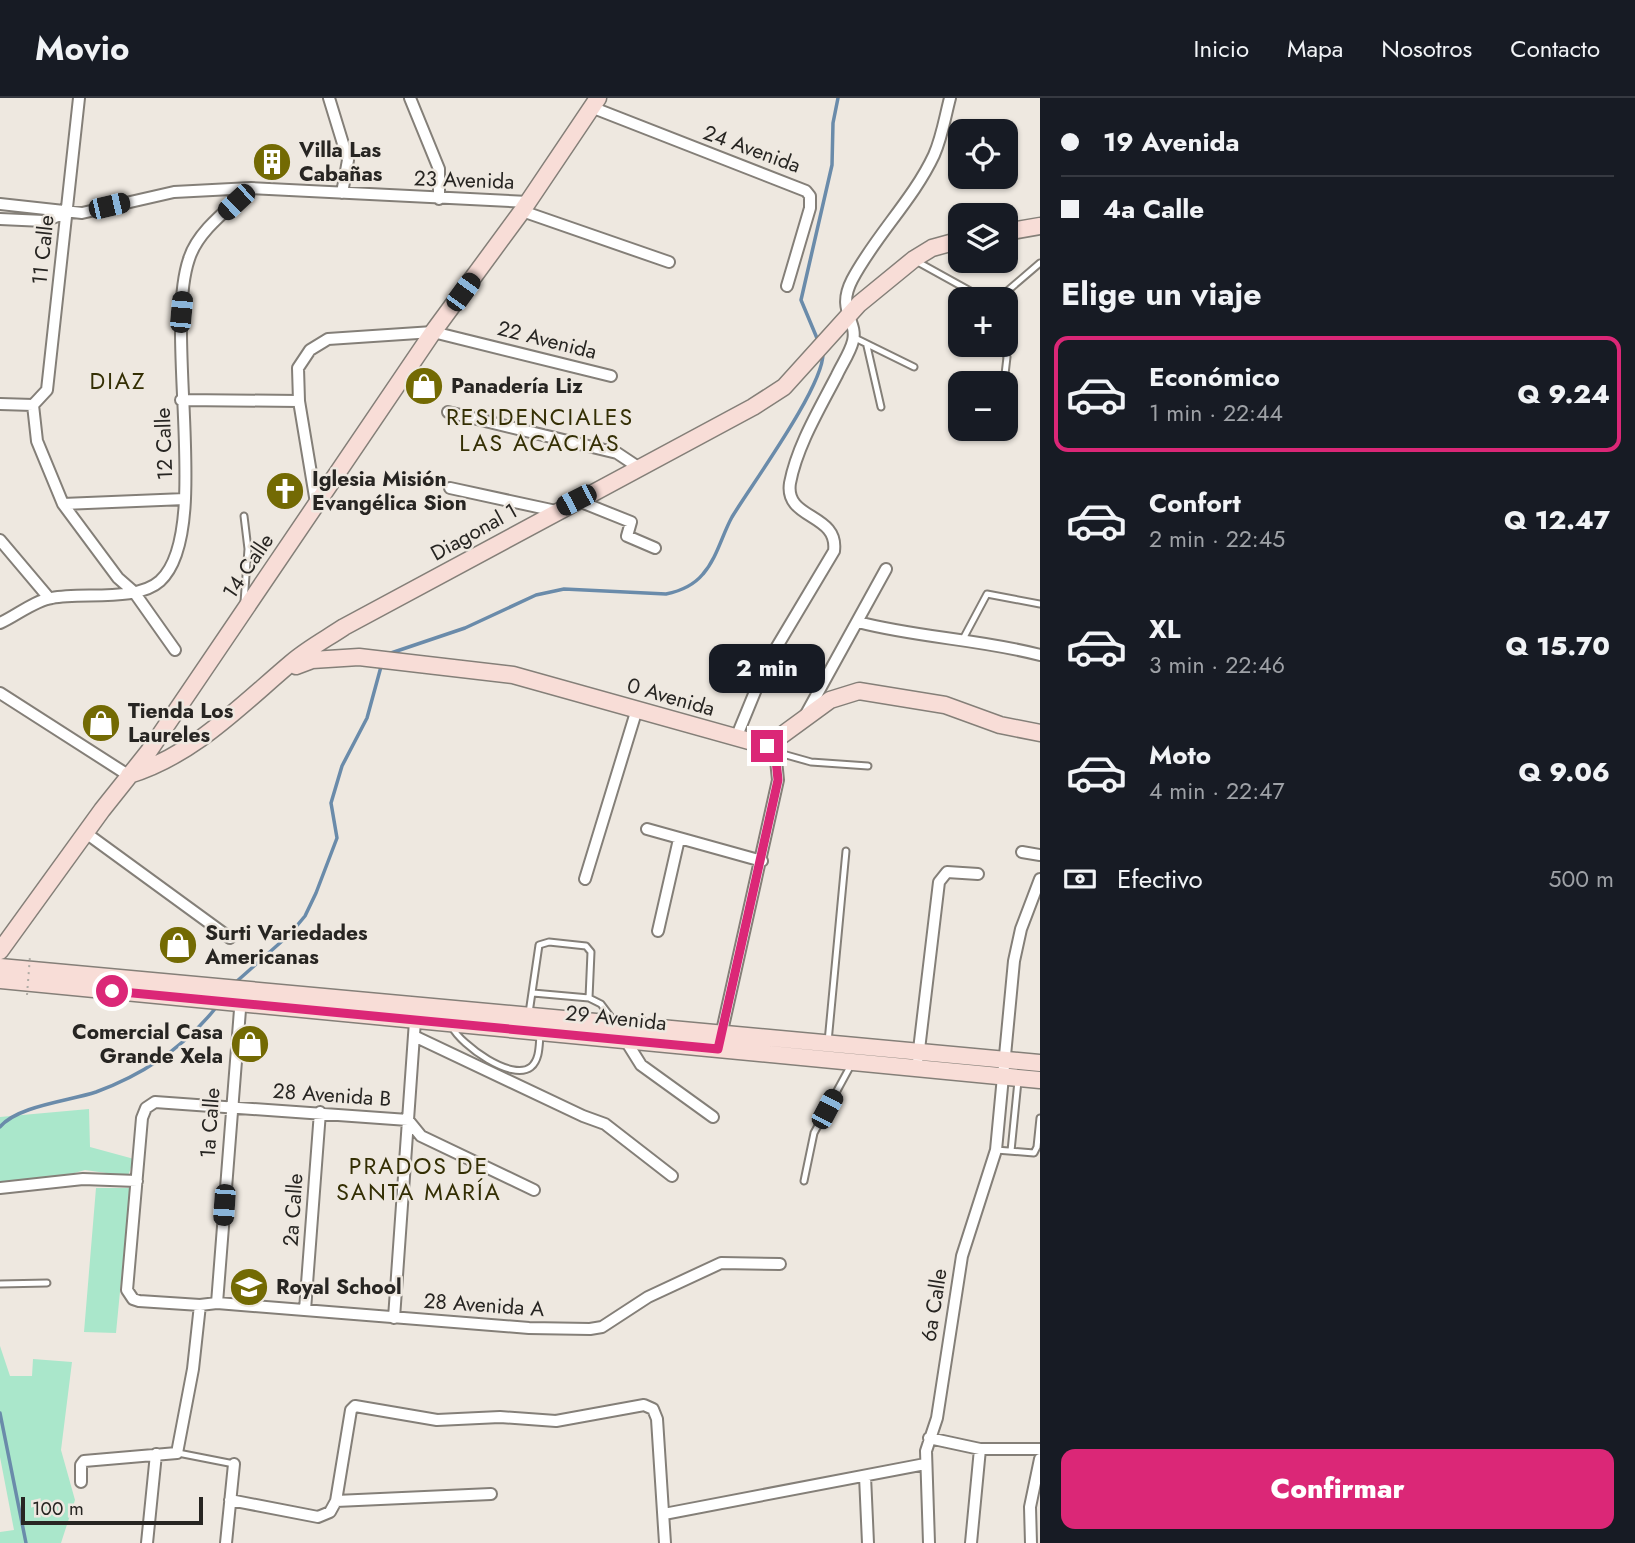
<!DOCTYPE html>
<html lang="es">
<head>
<meta charset="utf-8">
<style>
  body { margin:0; font-family:Jost,sans-serif; background:#242831; color:#f1f3f6; height:100vh; display:flex; flex-direction:column; font-size:26px; white-space:nowrap }
  * { box-sizing:border-box; margin:0 }
  p { font-size:23px; color:#9ea1a6 }
  .icon { flex:none; width:38px; height:38px; fill:none; stroke:currentColor; stroke-width:2; stroke-linecap:round; stroke-linejoin:round }
  .map { position:relative; flex:1; overflow:hidden }
  .drawer { display:flex; flex-direction:column; background:#171b24; width:595px }
  .drawer>* { flex:none }
  .hud { display:grid; align-content:center; height:154px; padding:0 21px; background:#171b24 }
  .fabs { position:absolute; left:948px; top:21px; display:grid; gap:14px }
  .fabs a { display:grid; place-items:center; width:70px; height:70px; border-radius:14px; background:#171b24; box-shadow:0 2px 5px #0004; font-size:35px }
  .scale { position:absolute; left:21px; bottom:18px; width:182px; box-sizing:border-box; padding-left:7px; border:4px solid #272522; border-top:0; font-size:19px; line-height:24px; white-space:nowrap; color:#272522; -webkit-text-stroke:5px #eee8e0; paint-order:stroke }
  .end { position:absolute; width:32px; height:32px; margin:-16px; border:9px solid #db2777; background:#fff; box-shadow:0 0 0 4px #fff }
  .from { border-radius:50% }
  .bubble { position:absolute; height:49px; border-radius:14px; background:#171b24; box-shadow:0 2px 5px #0004; font-size:23px; font-weight:800; line-height:49px; text-align:center }
  .car { position:absolute; width:21px; height:42px; margin:-21px -10px; border-radius:9px; box-shadow:0 0 5px 2px #0007; background:linear-gradient(#222 24%,#8ab4d8 0 40%,#222 0 76%,#8ab4d8 0 86%,#222 0) }
  .hud b { display:flex; align-items:center; gap:24px; height:66px; font-size:26px }
  .hud b+b { border-top:2px solid #363941 }
  .hud i { width:18px; height:18px; background:#f1f3f6 }
  ul { padding:0; list-style:none }
  li { display:flex; align-items:center; gap:21px; height:116px; margin:0 14px 10px; padding:0 7px; border:4px solid transparent; border-radius:14px }
  li div { flex:1 }
  li b { display:block; font-size:26px }
  li em { font-style:normal; font-weight:800 }
  li.current { border-color:#db2777 }
  li>.icon { width:63px; height:63px; stroke-width:1.5 }
  h2 { padding:0 21px; font-size:32px; line-height:84px }
  .pay { display:flex; align-items:center; gap:18px; height:77px; padding:0 21px; font-size:26px }
  .pay p { margin-inline-start:auto }
  .cta { display:flex; gap:14px; margin-top:auto; padding:14px 21px }
  .cta a { flex:1; height:80px; border-radius:14px; background:#db2777; color:#fff; font-size:28px; font-weight:800; line-height:80px; text-align:center }
  header { display:flex; align-items:center; gap:42px; box-sizing:border-box; height:98px; padding:0 35px; background:#171b24; border-bottom:2px solid #363941 }
  header strong { font-size:33px }
  nav { display:flex; gap:38px; margin-inline-start:auto; font-size:24px }
  main { display:flex; flex:1; min-height:0 }
  .map>svg:first-child { display:block }
  .green { fill:#aae7cb }
  .lines { fill:none; stroke-linecap:round; stroke-linejoin:round }
  .stream { stroke:#6a8baa; stroke-width:3.5 }
  .lane-casing { stroke:#847f78; stroke-width:9 }
  .street-casing { stroke:#847f78; stroke-width:14 }
  .secondary-casing { stroke:#847f78; stroke-width:19 }
  .lane { stroke:#fff; stroke-width:5 }
  .street { stroke:#fff; stroke-width:10 }
  .secondary { stroke:#f8ddd7; stroke-width:16 }
  .path-bridge { stroke:#b0aca5; stroke-width:2; stroke-dasharray:2 5; stroke-linecap:butt }
  .route { stroke:#db2777; stroke-width:9 }
  .labels { text-anchor:middle; stroke-width:5; stroke-linejoin:round; paint-order:stroke }
  .street-label { font-size:21px; fill:#272522; stroke:#eee8e0 }
  .poi-label { font-size:21px; font-weight:bold; fill:#272522; stroke:#eee8e0; text-anchor:start }
  .neighbourhood-label { font-size:23px; letter-spacing:2px; fill:#342f04; stroke:#eee8e0 }
</style>
</head>
<body>
<header>
<strong>Movio</strong>
<nav><a>Inicio</a><a>Mapa</a><a>Nosotros</a><a>Contacto</a></nav>
</header>
<main>
<div class="map">
<svg width="1040" height="1445" viewBox="0 0 1040 1445">
  <rect width="100%" height="100%" fill="#eee8e0"/>
  <!-- green -->
  <path class="green" d="M 89,1011 L 90,1049 L 134,1061 L 128,1078 L 85,1072 L 0,1096 L 0,1019 Z
    M 96,1090 L 130,1090 L 116,1235 L 84,1234 Z
    M 0,1248 L 10,1278 L 32,1278 L 33,1261 L 72,1264 L 61,1352 L 75,1402 L 61,1445 L 0,1445 L 0,1434 L 14,1432 L 0,1359 Z"/>
  <g class="lines">
    <!-- stream -->
    <path class="stream" d="M 819,245 L 801,202 L 832,67 L 833,25 L 838,0
      M 388,556 L 465,530 L 536,497 L 564,491 L 666,496 C 681,493 693,488 703,476 C 717,460 722,437 732,419 C 752,386 824,288 823,255
      M 236,884 L 290,836 L 305,818 L 316,795 L 337,740 L 331,705 L 342,668 L 367,620 L 382,565
      M 0,1029 C 17,1008 69,1003 96,994 C 145,976 186,948 218,907
      M 0,1315 L 26,1445"/>
    <!-- lane casing -->
    <g class="lane-casing">
      <path id="lane" d="M 916,163 L 972,194
        M 998,201 L 1040,165
        M 853,239 L 914,269
        M 1001,247 L 1007,259 L 1004,285
        M 867,248 L 881,309
        M 244,504 L 248,451 L 244,418
        M 963,541 L 987,496 L 1040,506
        M 772,653 L 811,664 L 868,668
        M 533,895 L 589,900
        M 529,915 L 539,847 L 549,844 L 586,848 L 591,854 L 589,900 L 601,906 L 613,922
        M 452,929 C 461,947 512,984 531,969 C 540,961 539,947 540,937
        M 828,944 L 846,753
        M 996,1052 L 1034,1055 L 1037,1049 L 1040,1020
        M 1011,1053 L 1018,983
        M 804,1083 L 814,1035 L 851,967
        M 0,1186 L 47,1185
        M 178,1355 L 234,1366"/>
    </g>
    <!-- street casing -->
    <g class="street-casing">
      <path id="street" d="M 329,0 L 348,62 L 342,95
        M 410,0 L 439,71 L 439,101
        M 591,9 L 806,93 L 810,98 L 810,110 L 787,188
        M 0,106 L 82,115 L 174,94 L 251,90 L 528,104
        M 522,113 L 669,164
        M 0,121 L 44,123 L 66,115
        M 181,302 L 299,303
        M 0,306 L 33,307 L 47,292 L 79,0
        M 33,307 L 37,343 L 63,406 L 118,480 L 134,494 L 175,552
        M 448,314 L 617,355 L 638,369
        M 450,390 L 556,413
        M 576,402 L 631,424 L 627,438 L 655,450
        M 316,405 L 299,303 L 298,270 L 310,252 L 328,241 L 433,234 L 611,278
        M 63,406 L 185,401
        M 0,442 L 49,500
        M 858,524 C 919,540 980,541 1040,557
        M 0,525 C 16,518 35,502 52,500 C 82,494 137,504 160,483 C 213,435 163,237 189,161 C 198,132 230,110 251,90
        M 0,595 L 128,677
        M 805,618 L 886,471
        M 736,640 L 766,567 L 834,453 C 839,415 784,422 790,385 C 797,348 820,310 837,277 C 842,266 850,255 853,243 C 858,222 836,213 852,182 C 875,138 913,102 934,57 C 942,39 945,19 950,0
        M 647,731 L 762,763
        M 86,735 L 230,840
        M 1022,754 L 1040,757
        M 585,781 L 637,611
        M 658,833 L 679,741
        M 414,938 L 583,1018 L 605,1026 L 672,1078
        M 720,942 L 778,682 L 776,662 L 767,648
        M 626,943 L 641,967 L 713,1019
        M 918,960 L 939,784 L 947,774 L 978,776
        M 0,1090 L 83,1081 L 137,1083
        M 534,1092 L 421,1038 L 408,1022 L 155,1004 L 146,1010 L 142,1020 L 127,1192 L 133,1201 L 139,1203 L 200,1207 L 217,1205 L 529,1230 L 590,1231 L 602,1229 L 648,1199 L 721,1165 L 780,1166
        M 217,1205 L 241,899
        M 305,1212 L 320,1014
        M 394,1220 L 415,923
        M 929,1340 L 980,1351 L 1040,1351
        M 865,1378 L 868,1445
        M 81,1384 L 81,1367 L 84,1363 L 177,1355 L 193,1271 L 200,1207
        M 230,1402 L 318,1419 L 330,1414 L 336,1403 L 351,1312 L 355,1308 L 437,1322 L 500,1319 L 556,1323 L 644,1307 L 653,1311 L 657,1321 L 665,1445
        M 336,1403 L 491,1396
        M 664,1416 L 925,1366
        M 147,1445 L 156,1356
        M 226,1445 L 234,1366
        M 929,1445 L 926,1353 L 937,1320 L 962,1158 L 996,1052 L 1014,863 L 1021,831 L 1040,781
        M 971,1445 L 980,1351
        M 1031,1445 L 1030,1409 L 1040,1361"/>
    </g>
    <!-- secondary casing -->
    <g class="secondary-casing">
      <path id="secondary" d="M 1006,134 L 1040,128
        M 296,568 L 312,562 L 359,559 L 513,577 L 767,648 L 830,602 L 859,593 L 945,607 L 1000,627 L 1040,635
        M 129,677 C 194,657 240,608 291,565 C 307,551 326,541 344,529 L 753,309 L 784,289 L 859,206 L 914,161 L 932,150 L 961,142
        M 0,853 L 102,712 L 149,653 L 433,234 L 522,113 L 598,0
        M 0,869 L 1040,965
        M 0,882 L 1040,982"/>
    </g>
    <!-- lane -->
    <use href="#lane" class="lane"/>
    <!-- street -->
    <use href="#street" class="street"/>
    <!-- secondary -->
    <use href="#secondary" class="secondary"/>
    <!-- path-bridge -->
    <path class="path-bridge" d="M 27,897 L 30,858"/>
  </g>
  <g class="lines">
    <!-- route -->
    <path class="route" d="M 112,893 L 718,951 L 778,682 L 776,662 L 767,648"/>
  </g>
  <!-- icons -->
  <defs>
    <g id="building-disc" transform="scale(2.0125)"><circle r="9.5" fill="#736a03" stroke="#eee8e0"/><path d="M-4-6H4V6H1V3H-1V6H-4ZM-2.5-4.3h1.7v1.8h-1.7ZM.8-4.3h1.7v1.8H.8ZM-2.5-1h1.7V.8h-1.7ZM.8-1h1.7V.8H.8Z" fill="#fff"/></g>
    <g id="shop-disc" transform="scale(2.0125)"><circle r="9.5" fill="#736a03" stroke="#eee8e0"/><path d="M-5-2.5h2.3a2.7 3.5 0 0 1 5.4 0H5L5.5 6h-11ZM-1.5-2.5h3a1.5 2.3 0 0 0-3 0Z" fill="#fff"/></g>
    <g id="church-disc" transform="scale(2.0125)"><circle r="9.5" fill="#736a03" stroke="#eee8e0"/><path d="M-1.2-6h2.4v3.5h3.3v2.4h-3.3V6h-2.4V-.1h-3.3v-2.4h3.3Z" fill="#fff"/></g>
    <g id="school-disc" transform="scale(2.0125)"><circle r="9.5" fill="#736a03" stroke="#eee8e0"/><path d="M0-5L7-2L0 1L-7-2ZM-4 1L0 2.5L4 1V4Q0 6-4 4Z" fill="#fff"/></g>
  </defs>
  <g fill-rule="evenodd">
    <use href="#building-disc" x="272" y="64"/>
    <use href="#shop-disc" x="424" y="288"/>
    <use href="#church-disc" x="285" y="393"/>
    <use href="#shop-disc" x="101" y="625"/>
    <use href="#shop-disc" x="178" y="847"/>
    <use href="#shop-disc" x="250" y="946"/>
    <use href="#school-disc" x="249" y="1189"/>
  </g>
  <g class="labels">
    <!-- street labels -->
    <g class="street-label">
      <text transform="translate(752 51) rotate(20)" y="7">24 Avenida</text>
      <text transform="translate(464 82) rotate(2)" y="7">23 Avenida</text>
      <text transform="translate(43 152) rotate(-84)" y="7">11 Calle</text>
      <text transform="translate(547 242) rotate(14)" y="7">22 Avenida</text>
      <text transform="translate(164 346) rotate(-92)" y="7">12 Calle</text>
      <text transform="translate(474 434) rotate(-29)" y="7">Diagonal 1</text>
      <text transform="translate(248 468) rotate(-56)" y="7">14 Calle</text>
      <text transform="translate(671 599) rotate(16)" y="7">0 Avenida</text>
      <text transform="translate(616 920) rotate(6)" y="7">29 Avenida</text>
      <text transform="translate(332 997) rotate(4)" y="7">28 Avenida B</text>
      <text transform="translate(210 1025) rotate(-86)" y="7">1a Calle</text>
      <text transform="translate(293 1112) rotate(-86)" y="7">2a Calle</text>
      <text transform="translate(484 1207) rotate(4)" y="7">28 Avenida A</text>
      <text transform="translate(934 1207) rotate(-81)" y="7">6a Calle</text>
    </g>
    <!-- poi labels -->
    <g class="poi-label">
      <text x="299" y="59">Villa Las<tspan x="299" dy="24">Cabañas</tspan></text>
      <text x="451" y="295">Panadería Liz</text>
      <text x="312" y="388">Iglesia Misión<tspan x="312" dy="24">Evangélica Sion</tspan></text>
      <text x="128" y="620">Tienda Los<tspan x="128" dy="24">Laureles</tspan></text>
      <text x="205" y="842">Surti Variedades<tspan x="205" dy="24">Americanas</tspan></text>
      <text x="223" y="941" text-anchor="end">Comercial Casa<tspan x="223" dy="24">Grande Xela</tspan></text>
      <text x="276" y="1196">Royal School</text>
    </g>
    <!-- neighbourhood labels -->
    <g class="neighbourhood-label">
      <text x="118" y="291">DIAZ</text>
      <text x="540" y="327">RESIDENCIALES<tspan x="540" dy="26">LAS ACACIAS</tspan></text>
      <text x="419" y="1076">PRADOS DE<tspan x="419" dy="26">SANTA MARÍA</tspan></text>
    </g>
  </g>
</svg>
<div class="fabs">
<a><svg class="icon" aria-label="locate" viewBox="0 0 24 24"><circle cx="12" cy="12" r="6"/><path d="M12 2v4M12 18v4M2 12h4M18 12h4"/></svg></a>
<a><svg class="icon" aria-label="layers" viewBox="0 0 24 24"><path d="M12 4l9 5-9 5-9-5zM3 14l9 5 9-5"/></svg></a>
<a>+</a>
<a>−</a>
</div>
<div class="scale">100 m</div>
<i class="end from" style="left:112px;top:893px"></i>
<i class="end" style="left:767px;top:648px"></i>
<div class="bubble" style="left:709px;top:546px;width:116px">2 min</div>
<i class="car" style="left:236px;top:104px;rotate:227deg"></i>
<i class="car" style="left:109px;top:108px;rotate:77deg"></i>
<i class="car" style="left:463px;top:194px;rotate:36deg"></i>
<i class="car" style="left:181px;top:214px;rotate:5deg"></i>
<i class="car" style="left:576px;top:402px;rotate:243deg"></i>
<i class="car" style="left:827px;top:1011px;rotate:28deg"></i>
<i class="car" style="left:224px;top:1107px;rotate:184deg"></i>
</div>
<section class="drawer">
<div class="hud">
<b><i class="from"></i>19 Avenida</b>
<b><i></i>4a Calle</b>
</div>
<h2>Elige un viaje</h2>
<ul>
<li class="current"><svg class="icon" aria-label="car" viewBox="0 0 24 24"><path d="M5 17H2v-5l4-1 3-4h7l3 4 3 1v5h-3M9 17h6M6 11h13"/><circle cx="7" cy="17" r="2"/><circle cx="17" cy="17" r="2"/></svg><div><b>Económico</b><p>1 min · 22:44</p></div><em>Q 9.24</em></li>
<li><svg class="icon" aria-label="car" viewBox="0 0 24 24"><path d="M5 17H2v-5l4-1 3-4h7l3 4 3 1v5h-3M9 17h6M6 11h13"/><circle cx="7" cy="17" r="2"/><circle cx="17" cy="17" r="2"/></svg><div><b>Confort</b><p>2 min · 22:45</p></div><em>Q 12.47</em></li>
<li><svg class="icon" aria-label="car" viewBox="0 0 24 24"><path d="M5 17H2v-5l4-1 3-4h7l3 4 3 1v5h-3M9 17h6M6 11h13"/><circle cx="7" cy="17" r="2"/><circle cx="17" cy="17" r="2"/></svg><div><b>XL</b><p>3 min · 22:46</p></div><em>Q 15.70</em></li>
<li><svg class="icon" aria-label="car" viewBox="0 0 24 24"><path d="M5 17H2v-5l4-1 3-4h7l3 4 3 1v5h-3M9 17h6M6 11h13"/><circle cx="7" cy="17" r="2"/><circle cx="17" cy="17" r="2"/></svg><div><b>Moto</b><p>4 min · 22:47</p></div><em>Q 9.06</em></li>
</ul>
<div class="pay"><svg class="icon" aria-label="cash" viewBox="0 0 24 24"><path d="M3 7h18v10H3z"/><circle cx="12" cy="12" r="2"/></svg>Efectivo<p>500 m</p></div>
<div class="cta"><a>Confirmar</a></div>
</section>
</main>
</body>
</html>
